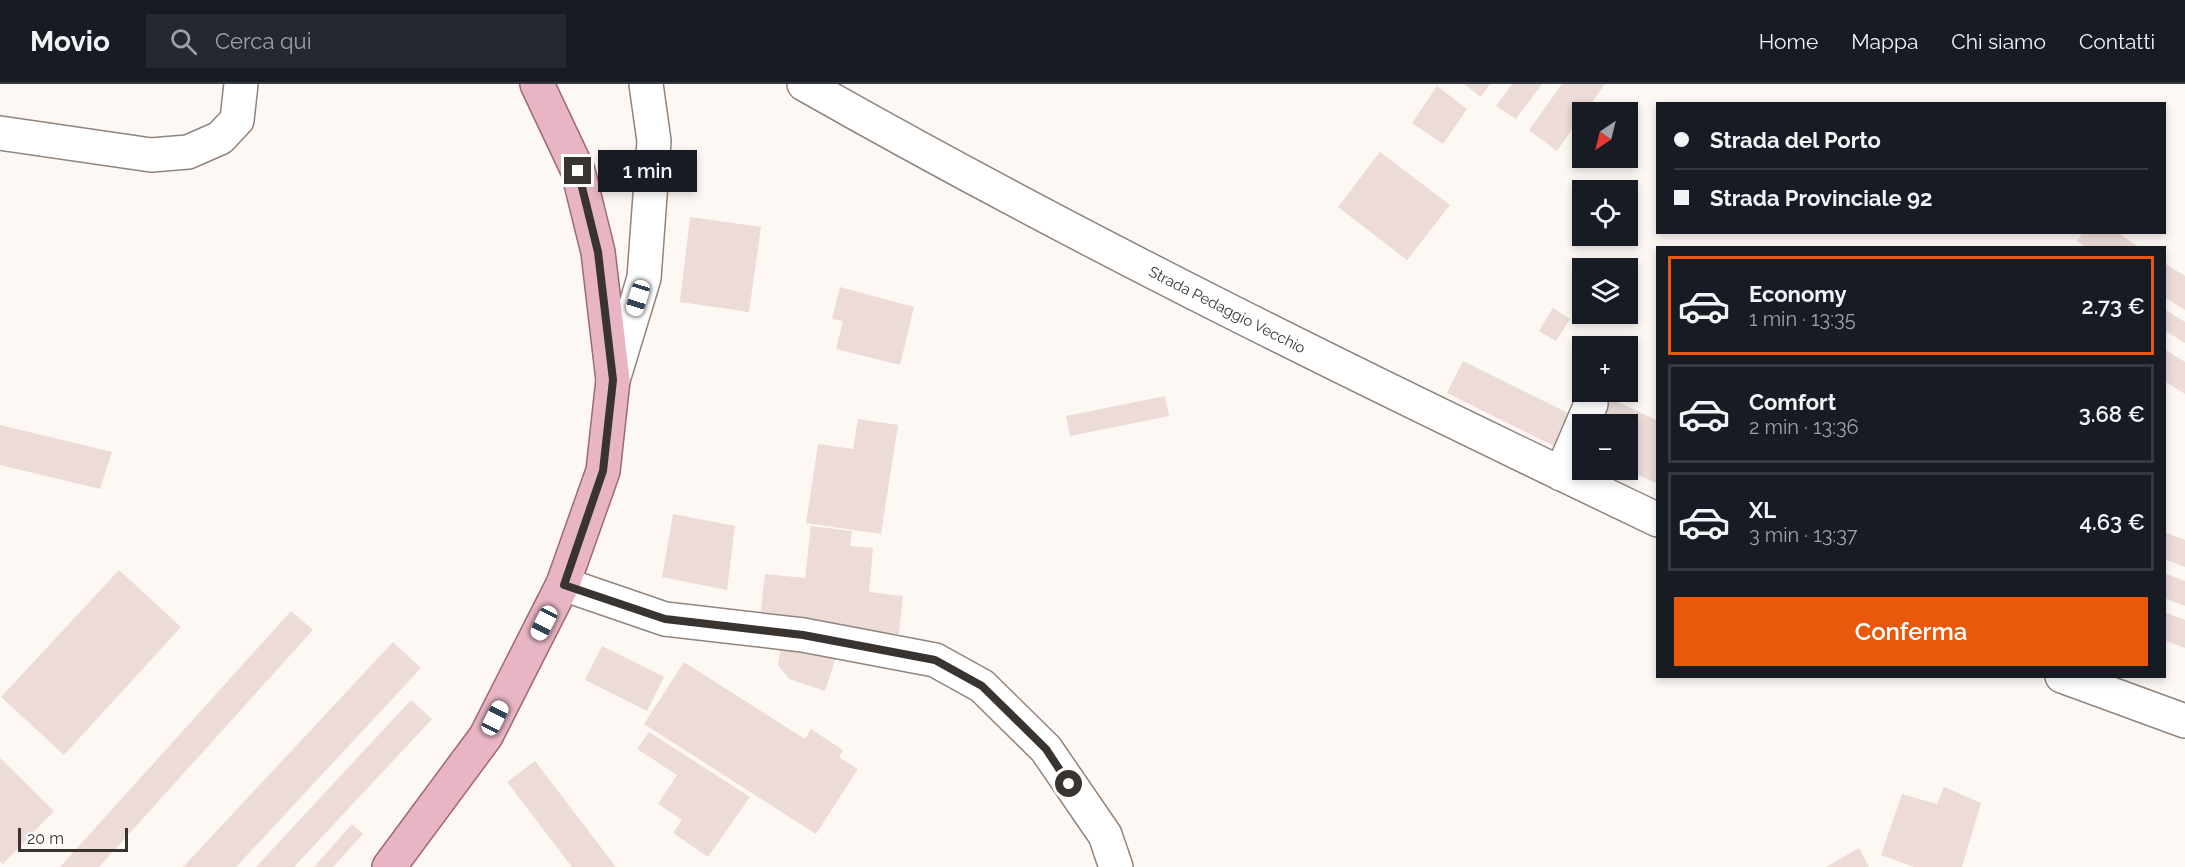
<!DOCTYPE html>
<html lang="it">
<head>
<meta charset="utf-8">
<style>
  body { margin:0; font-family:Raleway,sans-serif; background:#242831; color:#f1f3f6; height:100vh; display:flex; flex-direction:column; font-size:22px; white-space:nowrap }
  * { box-sizing:border-box; margin:0 }
  p { font-size:20px; color:#9ea1a6 }
  .icon { flex:none; width:33px; height:33px; fill:none; stroke:currentColor; stroke-width:2; stroke-linecap:round; stroke-linejoin:round }
  .map { position:relative; flex:1; overflow:hidden }
  .side { position:absolute; left:1656px; top:162px; width:510px; height:432px; display:flex; flex-direction:column; background:#171b24; border-radius:0px; box-shadow:0 3px 9px #0003 }
  .side>* { flex:none }
  .banner { position:absolute; left:1656px; top:18px; width:510px; height:132px; border-radius:0px; box-shadow:0 3px 9px #0003; display:grid; align-content:center; height:132px; padding:0 18px; background:#171b24 }
  .needle { width:39px; rotate:215deg }
  .fabs { position:absolute; left:1572px; top:18px; display:grid; gap:12px }
  .fabs a { display:grid; place-items:center; width:66px; height:66px; border-radius:0px; background:#171b24; box-shadow:0 3px 9px #0003; font-size:30px }
  .scale { position:absolute; left:18px; bottom:15px; width:110px; box-sizing:border-box; padding-left:6px; border:3px solid #3a3431; border-top:0; font-size:16px; line-height:21px; white-space:nowrap; color:#3a3431; -webkit-text-stroke:4px #fff; paint-order:stroke }
  .end { position:absolute; width:27px; height:27px; margin:-14px; border:8px solid #3a3431; background:#fff; box-shadow:0 0 0 3px #fff }
  .from { border-radius:50% }
  .bubble { position:absolute; height:42px; border-radius:0px; background:#171b24; box-shadow:0 3px 9px #0003; font-size:20px; font-weight:600; line-height:42px; text-align:center }
  .car { position:absolute; width:18px; height:36px; margin:-18px -9px; border-radius:8px; box-shadow:0 0 4px 2px #0007; background:linear-gradient(#fff 24%,#345 0 40%,#fff 0 76%,#345 0 86%,#fff 0) }
  .banner b { display:flex; align-items:center; gap:21px; height:57px; font-size:22px }
  .banner b+b { border-top:2px solid #363941 }
  .banner i { width:15px; height:15px; background:#f1f3f6 }
  ul { padding:10px 0 0; list-style:none }
  li { display:flex; align-items:center; gap:18px; height:99px; margin:0 12px 9px; padding:0 6px; border:3px solid #363941; border-radius:0px }
  li div { flex:1 }
  li b { display:block; font-size:22px }
  li em { font-style:normal; font-weight:600 }
  li.selected { border-color:#ea580c }
  li>.icon { width:54px; height:54px; stroke-width:1.5 }
  .action { display:flex; gap:12px; margin-top:auto; padding:12px 18px }
  .action a { flex:1; height:69px; border-radius:0px; background:#ea580c; color:#fff; font-size:24px; font-weight:600; line-height:69px; text-align:center }
  header { display:flex; align-items:center; gap:36px; box-sizing:border-box; height:84px; padding:0 30px; background:#171b24; border-bottom:2px solid #363941 }
  header strong { font-size:28px }
  nav { display:flex; gap:33px; margin-inline-start:auto; font-size:21px }
  .search { width:420px; height:54px; background:#242831; display:flex; align-items:center; gap:15px; box-sizing:border-box; padding:0 21px; border-radius:0px; color:#9ea1a6; font-size:22px }
  .map>svg:first-child { display:block }
  .building { fill:#ecdbd7 }
  .lines { fill:none; stroke-linecap:round; stroke-linejoin:round }
  .minor-casing { stroke:#91847c; stroke-width:36 }
  .major-casing { stroke:#a06776; stroke-width:36 }
  .minor { stroke:#fff; stroke-width:33 }
  .major { stroke:#e7b5c3; stroke-width:33 }
  .route { stroke:#3a3431; stroke-width:8 }
  .labels { text-anchor:middle; stroke-width:4.5; stroke-linejoin:round; paint-order:stroke }
  .street-label { font-size:15px; fill:#3a3431; stroke:#fff }
</style>
</head>
<body>
<header>
<strong>Movio</strong>
<div class="search"><svg class="icon" aria-label="search" viewBox="0 0 24 24"><circle cx="10" cy="10" r="6"/><path d="M15 15l6 6"/></svg>Cerca qui</div>
<nav><a>Home</a><a>Mappa</a><a>Chi siamo</a><a>Contatti</a></nav>
</header>
<div class="map">
<svg width="2185" height="783" viewBox="0 0 2185 783">
  <rect width="100%" height="100%" fill="#fef8f4"/>
  <!-- building -->
  <path class="building" d="M 1464,0 L 1490,0 L 1481,13 Z
    M 1512,0 L 1542,0 L 1516,35 L 1496,22 Z
    M 1562,0 L 1605,0 L 1585,28 L 1582,28 L 1582,31 L 1557,67 L 1529,46 Z
    M 1437,2 L 1467,25 L 1443,60 L 1412,39 Z
    M 1380,68 L 1450,121 L 1407,176 L 1338,123 Z
    M 690,133 L 761,143 L 749,228 L 680,218 Z
    M 2083,148 L 2117,148 L 2140,164 L 2087,164 L 2077,157 Z
    M 2164,179 L 2185,192 L 2185,226 L 2164,213 Z
    M 840,203 L 914,223 L 900,281 L 836,265 L 843,237 L 832,235 Z
    M 1553,224 L 1570,235 L 1556,257 L 1539,247 Z
    M 2164,225 L 2185,238 L 2185,259 L 2164,246 Z
    M 2164,265 L 2185,278 L 2185,310 L 2164,297 Z
    M 1463,277 L 1574,332 L 1558,364 L 1447,309 Z
    M 1165,312 L 1169,332 L 1070,352 L 1066,332 Z
    M 1608,313 L 1658,337 L 1658,400 L 1628,386 L 1628,340 L 1595,340 Z
    M 858,335 L 898,341 L 881,450 L 806,439 L 818,360 L 853,365 Z
    M 0,341 L 112,368 L 100,405 L 0,381 Z
    M 673,430 L 735,442 L 727,506 L 662,493 Z
    M 811,442 L 852,447 L 850,462 L 873,464 L 869,508 L 903,512 L 899,550 L 760,534 L 765,490 L 805,494 Z
    M 2164,448 L 2185,456 L 2185,483 L 2164,475 Z
    M 119,486 L 181,543 L 64,671 L 1,613 Z
    M 2164,489 L 2185,497 L 2185,522 L 2164,514 Z
    M 291,527 L 313,546 L 99,783 L 60,783 Z
    M 2164,528 L 2185,536 L 2185,564 L 2164,556 Z
    M 393,558 L 421,584 L 236,783 L 183,783 Z
    M 781,560 L 837,570 L 825,607 L 789,595 L 778,581 Z
    M 602,562 L 664,593 L 647,627 L 585,596 Z
    M 684,578 L 805,655 L 811,645 L 843,666 L 839,673 L 858,685 L 816,750 L 644,640 Z
    M 411,616 L 432,635 L 294,783 L 256,783 Z
    M 649,648 L 750,713 L 708,773 L 673,749 L 682,736 L 658,720 L 677,691 L 637,665 Z
    M 0,674 L 54,727 L 3,780 L 0,777 Z
    M 535,677 L 616,783 L 572,783 L 507,698 Z
    M 1944,703 L 1981,719 L 1962,783 L 1914,783 L 1881,771 L 1902,710 L 1937,720 Z
    M 352,740 L 363,750 L 333,783 L 314,783 Z
    M 1859,764 L 1869,783 L 1826,783 Z"/>
  <g class="lines">
    <!-- minor casing -->
    <g class="minor-casing">
      <path id="minor" d="M 804,0 C 1082,158 1369,298 1658,436
        M 0,49 L 151,71 L 188,68 L 220,54 L 237,36 L 241,0
        M 613,296 L 644,194 L 654,57 L 646,0
        M 1561,390 L 1591,320
        M 563,500 L 665,535 L 803,551 L 935,576 L 982,602 L 1046,665 L 1105,751 L 1116,783
        M 2062,592 L 2185,637"/>
    </g>
    <!-- major casing -->
    <g class="major-casing">
      <path id="major" d="M 389,783 L 486,652 L 563,500 L 603,387 L 613,296 L 598,168 L 578,87 L 537,0"/>
    </g>
    <!-- minor -->
    <use href="#minor" class="minor"/>
    <!-- major -->
    <use href="#major" class="major"/>
  </g>
  <g class="lines">
    <!-- route -->
    <path class="route" d="M 578,87 L 598,168 L 613,296 L 603,387 L 564,501 L 665,535 L 803,551 L 935,576 L 982,602 L 1046,665 L 1069,700"/>
  </g>
  <g class="labels">
    <!-- street labels -->
    <g class="street-label">
      <text transform="translate(1227 226) rotate(27)" y="5">Strada Pedaggio Vecchio</text>
    </g>
  </g>
</svg>
<div class="fabs">
<a><svg class="needle" viewBox="-14 -14 28 28"><path d="M0-13l5 13h-10z" fill="#e53935"/><path d="M0 13l5-13h-10z" fill="#9ea1a6"/></svg></a>
<a><svg class="icon" aria-label="locate" viewBox="0 0 24 24"><circle cx="12" cy="12" r="6"/><path d="M12 2v4M12 18v4M2 12h4M18 12h4"/></svg></a>
<a><svg class="icon" aria-label="layers" viewBox="0 0 24 24"><path d="M12 4l9 5-9 5-9-5zM3 14l9 5 9-5"/></svg></a>
<a>+</a>
<a>−</a>
</div>
<div class="scale">20 m</div>
<i class="end from" style="left:1069px;top:700px"></i>
<i class="end" style="left:578px;top:87px"></i>
<div class="bubble" style="left:598px;top:66px;width:99px">1 min</div>
<i class="car" style="left:638px;top:214px;rotate:197deg"></i>
<i class="car" style="left:544px;top:539px;rotate:207deg"></i>
<i class="car" style="left:495px;top:634px;rotate:27deg"></i>
<div class="banner">
<b><i class="from"></i>Strada del Porto</b>
<b><i></i>Strada Provinciale 92</b>
</div>
<section class="side">
<ul>
<li class="selected"><svg class="icon" aria-label="car" viewBox="0 0 24 24"><path d="M5 17H2v-5l4-1 3-4h7l3 4 3 1v5h-3M9 17h6M6 11h13"/><circle cx="7" cy="17" r="2"/><circle cx="17" cy="17" r="2"/></svg><div><b>Economy</b><p>1 min · 13:35</p></div><em>2.73 €</em></li>
<li><svg class="icon" aria-label="car" viewBox="0 0 24 24"><path d="M5 17H2v-5l4-1 3-4h7l3 4 3 1v5h-3M9 17h6M6 11h13"/><circle cx="7" cy="17" r="2"/><circle cx="17" cy="17" r="2"/></svg><div><b>Comfort</b><p>2 min · 13:36</p></div><em>3.68 €</em></li>
<li><svg class="icon" aria-label="car" viewBox="0 0 24 24"><path d="M5 17H2v-5l4-1 3-4h7l3 4 3 1v5h-3M9 17h6M6 11h13"/><circle cx="7" cy="17" r="2"/><circle cx="17" cy="17" r="2"/></svg><div><b>XL</b><p>3 min · 13:37</p></div><em>4.63 €</em></li>
</ul>
<div class="action"><a>Conferma</a></div>
</section>
</div>
</body>
</html>
